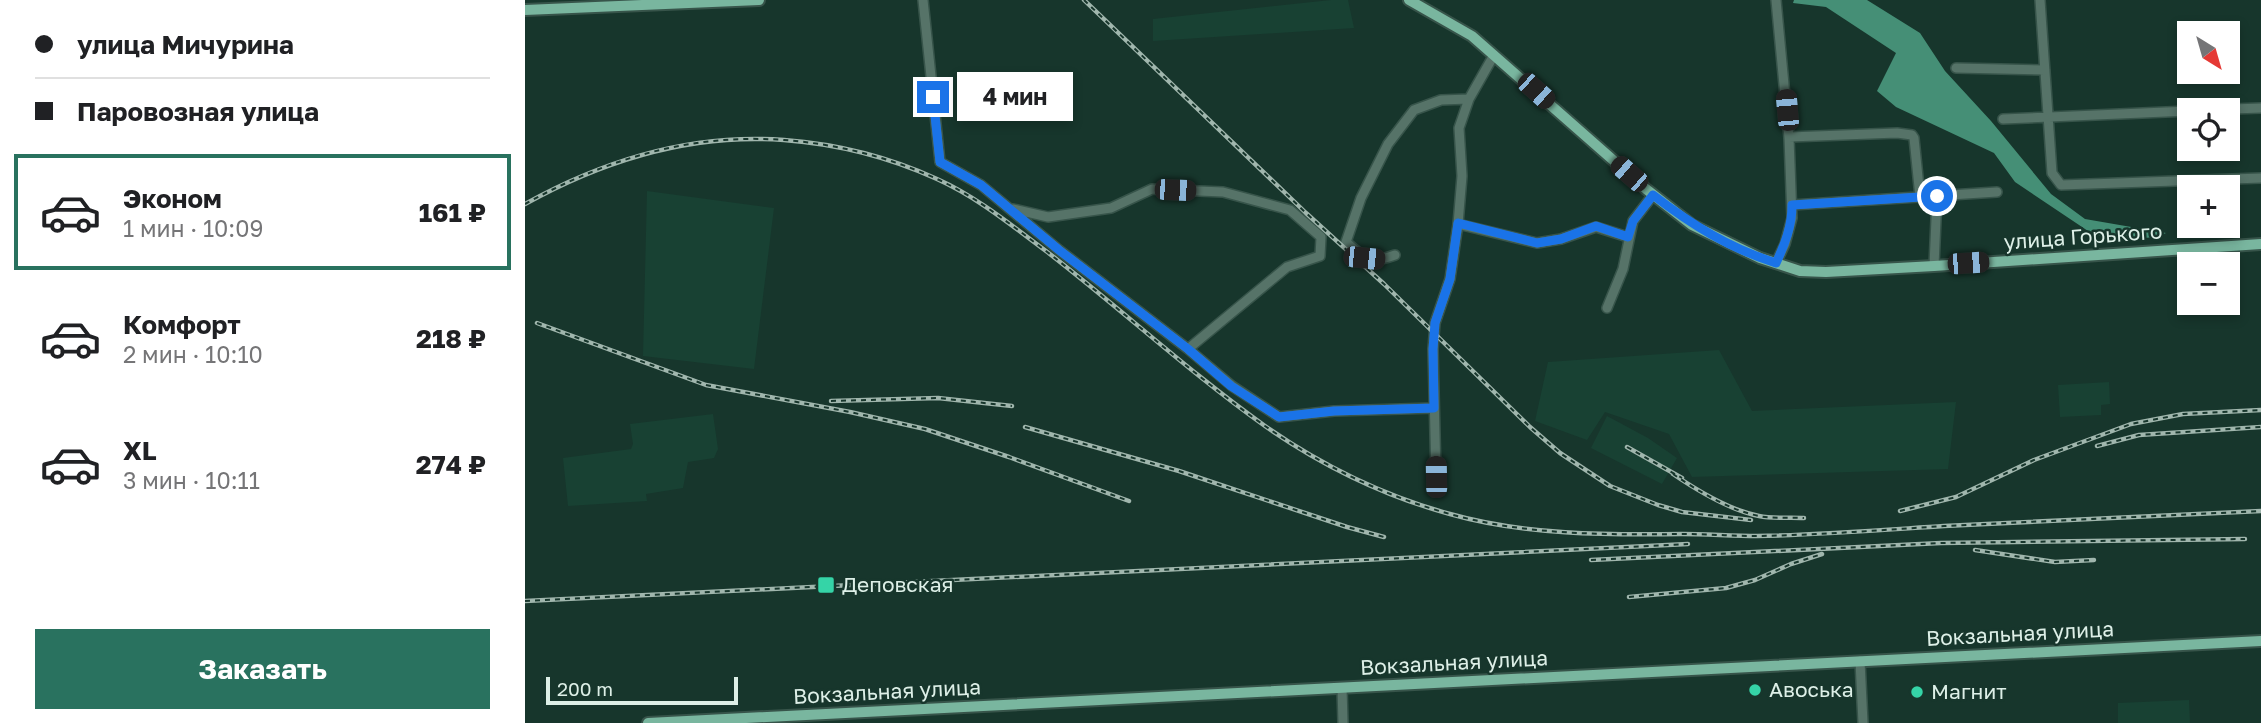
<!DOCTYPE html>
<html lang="ru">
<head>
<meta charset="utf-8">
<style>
  body { margin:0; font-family:"Golos Text",sans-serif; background:#f6f6f6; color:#202124; height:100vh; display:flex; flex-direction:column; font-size:26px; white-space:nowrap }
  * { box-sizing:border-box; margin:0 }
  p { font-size:23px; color:#757577 }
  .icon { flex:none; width:38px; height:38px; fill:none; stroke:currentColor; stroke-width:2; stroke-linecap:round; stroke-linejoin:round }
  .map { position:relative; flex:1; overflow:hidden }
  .panel { display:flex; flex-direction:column; background:#fff; width:525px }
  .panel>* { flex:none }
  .guide { display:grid; align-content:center; height:154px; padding:0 35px; background:#fff }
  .needle { width:46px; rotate:143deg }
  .buttons { position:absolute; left:1652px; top:21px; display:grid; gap:14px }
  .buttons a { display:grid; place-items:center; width:63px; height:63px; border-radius:0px; background:#fff; box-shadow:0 4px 10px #0003; font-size:35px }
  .scale { position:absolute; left:21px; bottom:18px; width:192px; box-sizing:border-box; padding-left:7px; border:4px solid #ddefe7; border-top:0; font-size:19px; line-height:24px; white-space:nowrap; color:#ddefe7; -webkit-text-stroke:5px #17362c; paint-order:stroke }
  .end { position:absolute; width:32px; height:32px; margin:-16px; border:9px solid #1a73e8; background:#fff; box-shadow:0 0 0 4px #fff }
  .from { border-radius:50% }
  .bubble { position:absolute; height:49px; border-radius:0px; background:#fff; box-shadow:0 4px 10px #0003; font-size:23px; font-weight:700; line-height:49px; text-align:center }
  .car { position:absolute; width:21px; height:42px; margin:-21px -10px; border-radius:9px; box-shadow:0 0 5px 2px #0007; background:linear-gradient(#222 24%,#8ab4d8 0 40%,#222 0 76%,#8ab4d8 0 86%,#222 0) }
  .guide b { display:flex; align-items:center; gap:24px; height:66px; font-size:26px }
  .guide b+b { border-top:2px solid #e0e0e0 }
  .guide i { width:18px; height:18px; background:#202124 }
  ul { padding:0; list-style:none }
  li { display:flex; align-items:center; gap:21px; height:116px; margin:0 14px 10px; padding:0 21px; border:4px solid transparent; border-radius:0px }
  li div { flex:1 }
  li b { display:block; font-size:26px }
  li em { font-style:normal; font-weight:700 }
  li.current { border-color:#29725f }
  li>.icon { width:63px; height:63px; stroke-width:1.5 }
  .cta { display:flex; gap:14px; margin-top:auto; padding:14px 35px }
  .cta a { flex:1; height:80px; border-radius:0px; background:#29725f; color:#fff; font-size:28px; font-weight:700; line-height:80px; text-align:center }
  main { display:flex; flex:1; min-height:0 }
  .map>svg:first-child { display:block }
  .built { fill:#184133 }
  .water { fill:#458f76 }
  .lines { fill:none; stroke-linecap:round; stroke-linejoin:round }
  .minor-casing { stroke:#37544a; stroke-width:12 }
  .major-casing { stroke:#37544a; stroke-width:14 }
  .minor { stroke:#567368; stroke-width:9 }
  .major { stroke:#79b69f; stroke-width:10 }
  .rail-casing { stroke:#a0b6ad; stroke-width:4.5 }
  .rail { stroke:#17362c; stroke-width:2; stroke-dasharray:5; stroke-linecap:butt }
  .route { stroke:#1a73e8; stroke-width:9 }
  .poi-dot { fill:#35d4a7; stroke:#17362c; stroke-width:2.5 }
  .labels { text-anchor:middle; stroke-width:5; stroke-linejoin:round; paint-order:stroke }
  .street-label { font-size:21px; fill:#ddefe7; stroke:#17362c }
  .poi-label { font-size:21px; fill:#ddefe7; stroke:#17362c; text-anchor:start }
</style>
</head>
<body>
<main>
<section class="panel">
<div class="guide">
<b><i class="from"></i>улица Мичурина</b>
<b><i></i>Паровозная улица</b>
</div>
<ul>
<li class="current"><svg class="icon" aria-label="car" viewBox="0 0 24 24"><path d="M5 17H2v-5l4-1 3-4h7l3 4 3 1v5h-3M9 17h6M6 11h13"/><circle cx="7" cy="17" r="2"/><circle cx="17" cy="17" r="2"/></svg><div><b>Эконом</b><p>1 мин · 10:09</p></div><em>161 ₽</em></li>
<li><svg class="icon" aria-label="car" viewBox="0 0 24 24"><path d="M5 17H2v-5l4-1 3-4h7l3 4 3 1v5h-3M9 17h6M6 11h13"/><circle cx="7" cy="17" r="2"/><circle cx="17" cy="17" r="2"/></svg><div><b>Комфорт</b><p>2 мин · 10:10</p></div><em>218 ₽</em></li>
<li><svg class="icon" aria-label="car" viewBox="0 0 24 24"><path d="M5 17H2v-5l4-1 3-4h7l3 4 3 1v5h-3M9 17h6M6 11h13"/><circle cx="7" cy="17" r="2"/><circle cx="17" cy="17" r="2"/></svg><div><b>XL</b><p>3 мин · 10:11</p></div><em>274 ₽</em></li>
</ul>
<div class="cta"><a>Заказать</a></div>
</section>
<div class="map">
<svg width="1736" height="723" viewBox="0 0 1736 723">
  <rect width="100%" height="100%" fill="#17362c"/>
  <!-- built -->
  <path class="built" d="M 806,0 L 823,0 L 829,28 L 628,41 L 628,19 Z
    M 122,191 L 249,208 L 229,369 L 118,356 Z
    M 1194,350 L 1227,411 L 1431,402 L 1423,469 L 1167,477 L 1144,434 L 1080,412 L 1062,440 L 1010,421 L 1023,362 Z
    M 1584,382 L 1585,404 L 1576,405 L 1576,415 L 1535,417 L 1533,385 Z
    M 188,414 L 193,449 L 189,458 L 163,462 L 158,488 L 121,494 L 122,501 L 43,506 L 38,458 L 106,449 L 108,444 L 105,424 Z
    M 1082,416 L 1123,438 L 1152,458 L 1137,484 L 1066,448 Z
    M 1664,700 L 1665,723 L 1593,723 L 1593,703 Z"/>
  <!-- water -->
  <path class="water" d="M 1269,0 L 1342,0 L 1395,33 L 1420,71 L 1466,121 L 1526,194 L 1560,219 L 1641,233 L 1630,237 L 1588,241 L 1563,231 L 1490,182 L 1469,153 L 1371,107 L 1352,91 L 1371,53 L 1301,7 L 1268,3 Z"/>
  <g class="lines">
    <!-- minor casing -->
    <g class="minor-casing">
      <path id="minor" d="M 398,0 L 415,162 L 456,185 L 534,250 L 663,349 L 707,386 L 754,417 L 809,411 L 909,408
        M 1251,0 L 1264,138 L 1267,218 L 1260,244 L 1251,263
        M 1515,0 L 1527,173 L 1536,185 L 1736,178
        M 1431,68 L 1520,70
        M 1679,110 L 1736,108
        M 1478,119 L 1664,111
        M 1264,137 L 1372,133 L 1387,135 L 1389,138 L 1395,197
        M 1267,205 L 1472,192
        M 488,209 L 523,217 L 586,208 L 627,189 L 698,192 L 765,210 L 796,237 L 795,256 L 762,267 L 663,349
        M 933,224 L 1012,243 L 1036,239 L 1071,227 L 1103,237
        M 870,255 C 845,264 840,259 821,242 L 836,198 L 863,144 L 889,110 L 916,100 L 944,99
        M 1409,266 L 1412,196
        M 1082,308 L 1098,269 L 1108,221 L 1128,195
        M 911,477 L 908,349 L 910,323 L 925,279 L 933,224 L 937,176 L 934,128 L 944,99 L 969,55
        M 1335,661 L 1338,723
        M 817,688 L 818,723"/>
    </g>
    <!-- major casing -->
    <g class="major-casing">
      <path id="major" d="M 884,0 L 947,36 L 1121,189 L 1167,225 L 1235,258 L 1275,271 L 1301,272 L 1409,266 L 1736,244
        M 0,10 L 234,0
        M 123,723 L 1736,641"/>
    </g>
    <!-- minor -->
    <use href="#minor" class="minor"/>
    <!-- major -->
    <use href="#major" class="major"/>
    <!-- rail casing -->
    <g class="rail-casing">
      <path id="rail" d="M 559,0 L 781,213 L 859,284 L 1005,427 L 1035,453 L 1085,486 L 1133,505 L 1157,512 L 1226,520
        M 0,204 C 81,159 166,133 259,140 C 312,144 364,157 412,179 C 452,197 486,225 521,251 C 595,308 664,372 740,426 C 796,465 859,496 925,514 C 999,535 1081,535 1157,534 C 1182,534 1207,536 1232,536 C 1294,535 1357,530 1419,526 C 1524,521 1630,516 1736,511
        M 12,323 L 181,385 L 325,412 L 400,429 L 484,457 L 604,501
        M 306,401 L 413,398 L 487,406
        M 500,427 L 654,471 L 822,527 L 859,537
        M 1572,446 L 1614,435 L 1736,427
        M 1102,447 L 1157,478
        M 1148,474 C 1173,491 1204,510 1234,516 C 1248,519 1264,517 1279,518
        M 1375,511 L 1431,497 L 1509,460 L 1606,424 L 1658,414 L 1736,410
        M 1450,550 L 1530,562 L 1569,560
        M 1066,560 L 1416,543 L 1720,539
        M 1104,597 L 1201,588 L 1230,580 L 1266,564 L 1297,554
        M 0,601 L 1163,544"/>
    </g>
    <!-- rail -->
    <use href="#rail" class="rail"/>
  </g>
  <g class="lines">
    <!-- route -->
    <path class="route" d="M 408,97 L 415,162 L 456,185 L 534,250 L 663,349 L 706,386 L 754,417 L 809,411 L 909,408 L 908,349 L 910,323 L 925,279 L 933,223 L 1012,243 L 1036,239 L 1071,226 L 1103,237 L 1108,221 L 1128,195 C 1167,225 1204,248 1251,263 C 1260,244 1267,226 1267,205 L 1412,196"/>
  </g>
  <!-- markers -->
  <g class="poi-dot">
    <rect x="292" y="576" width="18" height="18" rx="3.5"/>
    <circle cx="1230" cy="690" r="7"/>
    <circle cx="1392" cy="692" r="7"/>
  </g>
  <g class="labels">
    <!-- street labels -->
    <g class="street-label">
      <text transform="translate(1558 237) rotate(-4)" y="7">улица Горького</text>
      <text transform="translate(1495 634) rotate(-3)" y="7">Вокзальная улица</text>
      <text transform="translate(929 663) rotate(-3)" y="7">Вокзальная улица</text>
      <text transform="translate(362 692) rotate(-3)" y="7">Вокзальная улица</text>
    </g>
    <!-- poi labels -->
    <g class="poi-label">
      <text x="317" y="592">Деповская</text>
      <text x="1244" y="697">Авоська</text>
      <text x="1406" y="699">Магнит</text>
    </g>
  </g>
</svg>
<div class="buttons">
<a><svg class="needle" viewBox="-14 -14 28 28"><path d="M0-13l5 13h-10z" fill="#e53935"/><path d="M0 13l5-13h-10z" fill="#757577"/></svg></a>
<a><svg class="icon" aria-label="locate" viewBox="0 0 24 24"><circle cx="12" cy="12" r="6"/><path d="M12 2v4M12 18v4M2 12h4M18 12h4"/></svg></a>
<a>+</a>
<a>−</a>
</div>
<div class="scale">200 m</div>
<i class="end from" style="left:1412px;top:196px"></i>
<i class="end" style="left:408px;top:97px"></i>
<div class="bubble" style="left:432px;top:72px;width:116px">4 мин</div>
<i class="car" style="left:1011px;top:91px;rotate:132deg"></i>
<i class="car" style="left:1262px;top:110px;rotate:355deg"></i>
<i class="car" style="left:1104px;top:174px;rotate:311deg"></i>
<i class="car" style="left:650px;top:190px;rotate:92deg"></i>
<i class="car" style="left:839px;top:258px;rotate:96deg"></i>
<i class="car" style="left:1443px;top:263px;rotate:86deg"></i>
<i class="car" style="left:911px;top:477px;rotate:359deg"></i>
</div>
</main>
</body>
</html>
